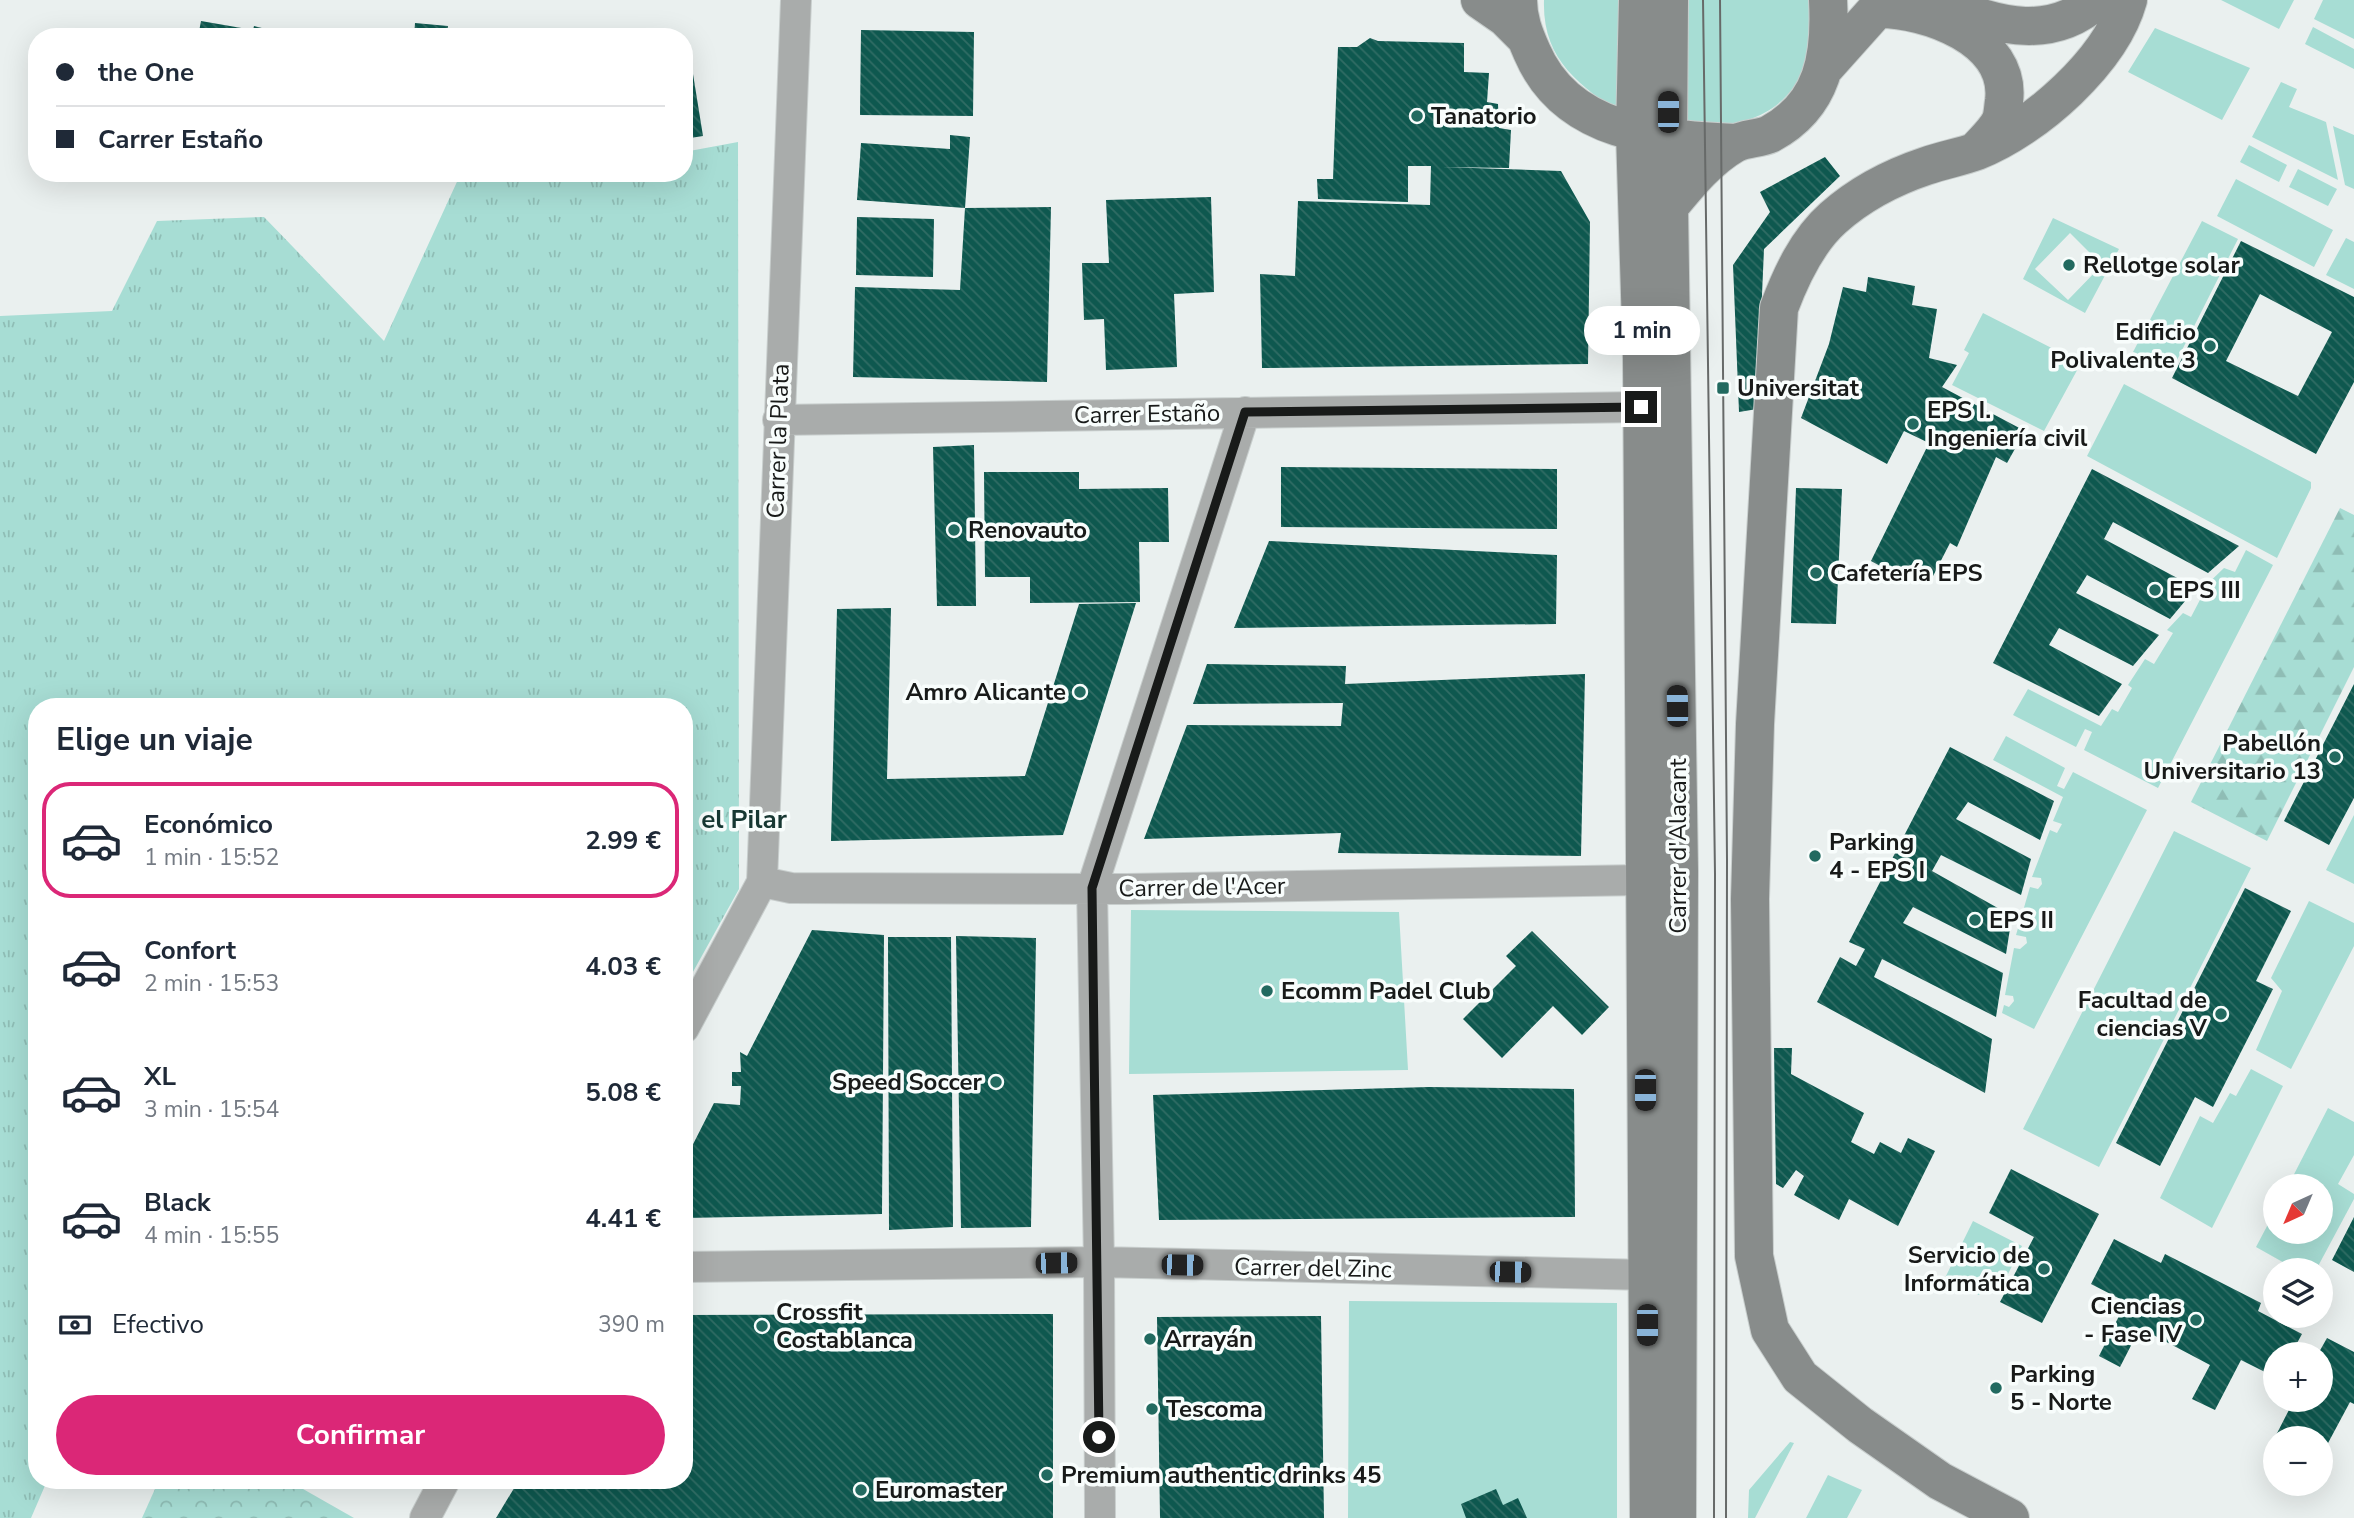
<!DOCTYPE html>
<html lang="es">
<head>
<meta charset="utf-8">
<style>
  body { margin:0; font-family:"Nunito Sans",sans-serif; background:#f6f6f7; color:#1f2937; height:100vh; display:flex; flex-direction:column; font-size:26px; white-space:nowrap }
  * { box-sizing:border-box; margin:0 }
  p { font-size:23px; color:#747a83 }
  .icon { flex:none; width:38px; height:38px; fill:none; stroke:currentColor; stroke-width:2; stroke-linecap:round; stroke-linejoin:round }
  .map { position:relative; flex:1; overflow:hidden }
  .panel { position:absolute; left:28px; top:698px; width:665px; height:791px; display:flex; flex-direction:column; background:#fff; border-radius:28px; box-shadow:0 7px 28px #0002 }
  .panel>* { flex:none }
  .top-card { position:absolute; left:28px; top:28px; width:665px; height:154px; border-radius:28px; box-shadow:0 7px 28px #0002; display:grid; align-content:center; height:154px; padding:0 28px; background:#fff }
  .needle { width:46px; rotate:224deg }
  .buttons { position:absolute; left:2263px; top:1174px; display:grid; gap:14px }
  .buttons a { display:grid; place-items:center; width:70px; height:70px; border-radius:50%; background:#fff; box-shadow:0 7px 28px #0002; font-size:35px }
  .end { position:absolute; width:32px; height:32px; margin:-16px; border:9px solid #181a19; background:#fff; box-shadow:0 0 0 4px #fff }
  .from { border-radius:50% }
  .bubble { position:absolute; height:49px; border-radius:24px; background:#fff; box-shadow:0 7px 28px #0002; font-size:23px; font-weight:700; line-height:49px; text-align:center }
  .car { position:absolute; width:21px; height:42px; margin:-21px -10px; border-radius:9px; box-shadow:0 0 5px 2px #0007; background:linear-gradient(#222 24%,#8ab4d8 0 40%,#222 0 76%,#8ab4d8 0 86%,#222 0) }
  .top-card b { display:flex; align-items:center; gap:24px; height:66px; font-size:26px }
  .top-card b+b { border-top:2px solid #e0e1e3 }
  .top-card i { width:18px; height:18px; background:#1f2937 }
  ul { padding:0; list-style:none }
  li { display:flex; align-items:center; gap:21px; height:116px; margin:0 14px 10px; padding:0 14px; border:4px solid transparent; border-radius:28px }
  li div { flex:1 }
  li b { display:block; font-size:26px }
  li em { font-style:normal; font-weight:700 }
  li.active { border-color:#db2777 }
  li>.icon { width:63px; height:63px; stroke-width:1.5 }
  h2 { padding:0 28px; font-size:32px; line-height:84px }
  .pay { display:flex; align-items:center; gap:18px; height:77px; padding:0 28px; font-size:26px }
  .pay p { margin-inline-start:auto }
  .primary-button { display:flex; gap:14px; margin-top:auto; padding:14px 28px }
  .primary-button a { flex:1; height:80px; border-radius:42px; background:#db2777; color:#fff; font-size:28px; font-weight:700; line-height:80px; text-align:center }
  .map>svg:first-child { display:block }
  .grass { fill:url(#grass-tufts) }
  .forest { fill:url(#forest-firs) }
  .park { fill:url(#park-crowns) }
  .garden { fill:#a7ddd4; fill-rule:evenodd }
  .building { fill:url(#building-back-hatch); fill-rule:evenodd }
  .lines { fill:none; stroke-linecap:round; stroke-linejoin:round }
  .street-casing { stroke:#c8cecd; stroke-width:32 }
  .secondary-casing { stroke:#c8cecd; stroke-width:40 }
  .street { stroke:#a9acab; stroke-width:30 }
  .secondary { stroke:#888c8b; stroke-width:38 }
  .tram { stroke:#676a69; stroke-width:2 }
  .route { stroke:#181a19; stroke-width:9 }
  .poi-dot { fill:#226a60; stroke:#f8fdfc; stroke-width:2.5 }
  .labels { text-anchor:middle; stroke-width:7; stroke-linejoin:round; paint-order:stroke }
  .poi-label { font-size:24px; font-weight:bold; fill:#181a19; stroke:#f8fdfc; text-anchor:start }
  .street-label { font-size:24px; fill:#181a19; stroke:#f8fdfc }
  .neighbourhood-label { font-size:26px; font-weight:bold; fill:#173833; stroke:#f8fdfc }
</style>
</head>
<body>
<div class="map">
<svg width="2354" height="1518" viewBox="0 0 2354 1518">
  <defs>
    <pattern id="grass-tufts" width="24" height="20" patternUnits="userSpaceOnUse" patternTransform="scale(1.75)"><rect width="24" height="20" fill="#a7ddd4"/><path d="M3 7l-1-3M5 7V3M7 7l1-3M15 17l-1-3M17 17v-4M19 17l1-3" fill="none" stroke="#8fbdb5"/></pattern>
    <pattern id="forest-firs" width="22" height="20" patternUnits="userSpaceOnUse" patternTransform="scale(1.75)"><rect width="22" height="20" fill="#a7ddd4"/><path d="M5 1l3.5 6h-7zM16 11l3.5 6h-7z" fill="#8fbdb5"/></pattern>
    <pattern id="park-crowns" width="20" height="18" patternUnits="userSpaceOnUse" patternTransform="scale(1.75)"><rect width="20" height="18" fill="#a7ddd4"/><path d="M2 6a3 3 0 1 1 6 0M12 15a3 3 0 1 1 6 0" fill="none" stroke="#8fbdb5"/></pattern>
    <pattern id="building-back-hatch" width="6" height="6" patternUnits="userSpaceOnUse" patternTransform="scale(1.75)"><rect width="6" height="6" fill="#0e584f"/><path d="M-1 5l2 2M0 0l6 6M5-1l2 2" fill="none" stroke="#306c64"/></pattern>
  </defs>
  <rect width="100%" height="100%" fill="#eaf0ef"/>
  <!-- grass -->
  <path class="grass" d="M 738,142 L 739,889 L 684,988 L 684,707 L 37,707 L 37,1480 L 47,1481 L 31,1518 L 0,1518 L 0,316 L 112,311 L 157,221 L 264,217 L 384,341 L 461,173 L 684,173 L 684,152 Z"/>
  <!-- forest -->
  <path class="forest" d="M 2340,508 L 2354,515 L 2354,667 L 2267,841 L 2191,802 Z"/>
  <!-- park -->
  <path class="park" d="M 159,1480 L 289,1481 L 354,1518 L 142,1518 Z"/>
  <!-- garden -->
  <path class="garden" d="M 1544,0 L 1625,0 L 1624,116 C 1579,85 1542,60 1544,0 Z
    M 1686,0 L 1810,0 C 1812,11 1818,26 1817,38 C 1816,46 1810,56 1807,63 C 1786,116 1739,130 1687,124 Z
    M 2221,0 L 2294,0 L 2279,29 Z
    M 2323,0 L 2354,0 L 2354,39 L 2314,19 Z
    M 2313,27 L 2354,49 L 2354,69 L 2305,44 Z
    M 2155,28 L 2250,68 L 2222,120 L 2128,72 Z
    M 2281,82 L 2297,89 L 2289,107 L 2326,122 L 2338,180 L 2252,137 Z
    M 2333,126 L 2354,135 L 2354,189 L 2345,185 Z
    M 2249,145 L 2287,165 L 2279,182 L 2240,162 Z
    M 2298,169 L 2337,189 L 2328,206 L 2289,187 Z
    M 2236,179 L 2333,230 L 2314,267 L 2217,216 Z
    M 2053,218 L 2119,249 L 2085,313 L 2023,279 ZM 2070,233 L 2102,265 L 2068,300 L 2035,269 Z
    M 2202,221 L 2238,239 L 2172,370 L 2133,352 Z
    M 2346,238 L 2354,242 L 2354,289 L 2326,275 Z
    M 1983,313 L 2081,363 L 2044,431 L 1952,385 L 1969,353 L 1964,350 Z
    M 2124,384 L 2311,482 L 2311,488 L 2277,558 L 2087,456 Z
    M 2246,550 L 2273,565 L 2158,788 L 2084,750 L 2092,732 L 2085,729 L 2076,747 L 2013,715 L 2028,689 L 2101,726 L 2112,709 L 2118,712 L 2132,688 L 2128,685 L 2145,659 L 2154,664 L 2173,633 L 2167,630 L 2183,613 L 2191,617 L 2202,596 L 2198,593 L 2224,568 L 2235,572 Z
    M 2006,736 L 2065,768 L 2057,786 L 2064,789 L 2073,772 L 2147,810 L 2034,1029 L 2002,1013 L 2004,1005 L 2009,1007 L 2014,1001 L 2013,996 L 2005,995 L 2014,948 L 2020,949 L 2027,943 L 2026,937 L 2016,935 L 2030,887 L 2038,889 L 2042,884 L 2041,878 L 2032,877 L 2050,830 L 2057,833 L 2062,824 L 2053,821 L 2063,797 L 1993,760 Z
    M 2354,815 L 2354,884 L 2326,870 Z
    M 2174,831 L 2251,868 L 2099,1167 L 2023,1129 Z
    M 2309,901 L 2354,923 L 2354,946 L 2291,1069 L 2256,1050 L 2282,991 L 2271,978 Z
    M 1131,910 L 1399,912 L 1408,1070 L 1129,1074 Z
    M 2251,1069 L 2283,1086 L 2212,1228 L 2160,1198 L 2200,1116 L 2213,1123 L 2230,1093 L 2236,1096 Z
    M 2328,1108 L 2354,1122 L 2354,1155 L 2338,1184 L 2354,1194 L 2354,1199 L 2316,1270 L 2297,1270 L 2256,1247 L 2275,1211 L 2275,1232 L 2320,1232 L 2320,1186 L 2288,1186 Z
    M 1973,1221 L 2022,1246 L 2000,1290 L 1985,1283 L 1979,1295 L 1945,1278 Z
    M 1349,1301 L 1617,1303 L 1617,1518 L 1348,1518 Z
    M 1790,1442 L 1794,1443 L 1755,1518 L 1748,1518 L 1749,1490 Z
    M 1828,1475 L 1862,1490 L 1847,1518 L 1806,1518 Z"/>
  <!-- building -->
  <path class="building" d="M 201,21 L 253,30 L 254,26 L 297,37 L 198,37 Z
    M 415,23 L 448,26 L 447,37 L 414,37 Z
    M 861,30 L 974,32 L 973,116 L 860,115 Z
    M 1370,38 L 1378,41 L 1464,43 L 1464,72 L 1489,73 L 1487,102 L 1498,104 L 1499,128 L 1511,130 L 1509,168 L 1442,167 L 1561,171 L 1590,222 L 1588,364 L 1262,368 L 1260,274 L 1295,276 L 1298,201 L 1430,205 L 1431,166 L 1408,166 L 1408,202 L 1318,199 L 1317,179 L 1333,179 L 1338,47 L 1357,47 Z
    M 693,74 L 703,136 L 684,139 L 684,75 Z
    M 950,135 L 970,137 L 965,208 L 857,200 L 861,143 L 950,149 Z
    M 1825,157 L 1840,176 L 1764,249 L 1757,409 L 1739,412 L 1733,265 L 1770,212 L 1760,192 Z
    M 1211,197 L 1214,292 L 1174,294 L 1177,367 L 1106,370 L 1104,319 L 1084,320 L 1082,263 L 1109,263 L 1106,200 Z
    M 1051,207 L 1047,382 L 853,377 L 855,287 L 960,290 L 965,208 Z
    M 857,217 L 934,219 L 933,277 L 856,275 Z
    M 2241,241 L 2354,297 L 2354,382 L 2316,454 L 2172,378 ZM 2260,294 L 2332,332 L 2298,396 L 2226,361 Z
    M 1868,277 L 1915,286 L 1912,305 L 1937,309 L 1929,358 L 1957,365 L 1942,387 L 2025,431 L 2007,463 L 1996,457 L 1957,547 L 1950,543 L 1931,580 L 1910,569 L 1904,579 L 1871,561 L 1929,443 L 1904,431 L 1887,464 L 1801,418 L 1829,344 L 1843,287 L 1866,292 Z
    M 974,445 L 976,606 L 937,606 L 933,447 Z
    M 1281,467 L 1557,469 L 1557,529 L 1281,527 Z
    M 2092,469 L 2239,546 L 2208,573 L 2113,522 L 2104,539 L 2196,588 L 2170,619 L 2087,575 L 2076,593 L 2159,635 L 2133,666 L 2059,628 L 2049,645 L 2122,684 L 2099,716 L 1993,663 Z
    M 984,472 L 1079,472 L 1079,489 L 1168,488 L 1169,542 L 1139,542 L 1140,602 L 1030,603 L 1030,577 L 985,577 Z
    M 1796,488 L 1842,489 L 1836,624 L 1791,623 Z
    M 1269,541 L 1557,555 L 1556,624 L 1234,628 Z
    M 1136,603 L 1063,835 L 831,841 L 837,609 L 891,608 L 887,779 L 1025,776 L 1079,604 Z
    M 1207,664 L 1346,666 L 1345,684 L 1585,674 L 1581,856 L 1338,853 L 1341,833 L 1144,839 L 1187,725 L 1341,726 L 1343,703 L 1193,704 Z
    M 2354,684 L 2354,798 L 2329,845 L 2284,821 Z
    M 1950,747 L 2054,801 L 2040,840 L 1968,802 L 1956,819 L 2031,859 L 2021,895 L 1941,855 L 1932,871 L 2012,916 L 2006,954 L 1913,907 L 1903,923 L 2003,973 L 1996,1017 L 1882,959 L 1874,977 L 1992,1039 L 1985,1093 L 1817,1002 L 1840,957 L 1856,966 L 1865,949 L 1849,942 Z
    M 2245,888 L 2291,911 L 2256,981 L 2273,989 L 2213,1107 L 2195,1097 L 2160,1166 L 2116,1143 Z
    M 812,930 L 884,935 L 882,1214 L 684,1218 L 684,1162 L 714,1103 L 740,1105 L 741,1086 L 732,1086 L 732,1072 L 741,1072 L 740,1052 L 747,1056 Z
    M 1532,931 L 1609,1007 L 1582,1035 L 1553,1006 L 1502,1058 L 1463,1019 L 1516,966 L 1506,956 Z
    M 956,936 L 1036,938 L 1031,1227 L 961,1228 Z
    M 888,937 L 951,937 L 953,1227 L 889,1230 Z
    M 1774,1048 L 1792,1048 L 1791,1074 L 1864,1113 L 1851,1142 L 1874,1154 L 1880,1142 L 1901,1153 L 1908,1138 L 1935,1151 L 1898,1226 L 1849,1199 L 1839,1220 L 1794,1195 L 1804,1176 L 1796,1170 L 1783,1188 L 1776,1184 Z
    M 1429,1087 L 1574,1089 L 1575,1217 L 1159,1220 L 1153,1095 Z
    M 2011,1169 L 2099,1214 L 2042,1323 L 2000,1302 L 2034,1237 L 1989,1213 Z
    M 2354,1217 L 2354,1272 L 2332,1260 Z
    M 2114,1239 L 2161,1263 L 2165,1254 L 2261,1303 L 2258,1311 L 2302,1334 L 2291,1354 L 2275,1354 L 2275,1377 L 2241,1360 L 2215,1410 L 2192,1399 L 2210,1365 L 2140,1328 L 2120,1367 L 2099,1356 L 2126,1302 L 2091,1284 Z
    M 1053,1314 L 1053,1518 L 496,1518 L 519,1480 L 684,1480 L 684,1315 Z
    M 1321,1316 L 1324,1518 L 1160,1518 L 1157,1317 Z
    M 2327,1338 L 2354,1352 L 2354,1404 L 2350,1402 L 2320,1458 L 2320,1438 L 2275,1438 L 2275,1447 L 2271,1445 L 2294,1400 L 2320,1400 L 2318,1354 Z
    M 1496,1489 L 1503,1505 L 1518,1498 L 1527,1518 L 1466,1518 L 1461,1504 Z"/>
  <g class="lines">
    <!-- street casing -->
    <g class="street-casing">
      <path id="street" d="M 778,420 L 1641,407
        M 762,882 L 791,888 L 1126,889 L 1643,880
        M 684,1028 L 762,882 L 796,0
        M 684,1267 L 1099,1262 L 1647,1275
        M 425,1518 L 445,1480
        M 1100,1518 L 1099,1262 L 1092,888 L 1245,412"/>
    </g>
    <!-- secondary casing -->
    <g class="secondary-casing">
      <path id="secondary" d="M 1480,0 L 1506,18 L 1526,38
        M 1518,0 C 1518,19 1524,34 1532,52 C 1567,134 1657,139 1735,143
        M 1638,0 L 1635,133 L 1642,359 L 1649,1518
        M 1669,0 L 1668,140 L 1679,871 L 1677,1518
        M 1949,6 C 1999,27 2052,40 2097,0
        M 1826,66 L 1877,9 C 1927,8 2012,39 2004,101 C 2003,107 2003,116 2000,122 C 1995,132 1984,142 1976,151
        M 1669,207 C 1688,184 1708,159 1734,144 C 1745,138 1759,139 1770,134 C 1824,105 1831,55 1828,0
        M 2010,1518 L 1940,1481 L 1860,1425 L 1800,1377 L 1770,1330 L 1754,1256 L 1750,899 L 1755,724 L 1779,308 C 1791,276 1807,241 1833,218 C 1860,194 1893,177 1926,166 C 1943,160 1961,157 1977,151 C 2035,128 2111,61 2128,0"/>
    </g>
    <!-- street -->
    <use href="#street" class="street"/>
    <!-- secondary -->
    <use href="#secondary" class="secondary"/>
    <!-- tram -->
    <path class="tram" d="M 1703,0 L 1715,874 L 1714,1518
      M 1720,0 L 1727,859 L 1726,1518"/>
  </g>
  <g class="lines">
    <!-- route -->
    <path class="route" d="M 1099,1437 L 1092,888 L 1245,412 L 1641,407"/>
  </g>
  <!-- markers -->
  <g class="poi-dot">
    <circle cx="1417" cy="116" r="7"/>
    <circle cx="2069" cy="265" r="7"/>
    <circle cx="2210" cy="346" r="7"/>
    <rect x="1716" y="381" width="14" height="14" rx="3.5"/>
    <circle cx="1913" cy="424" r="7"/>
    <circle cx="954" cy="530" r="7"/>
    <circle cx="1816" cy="573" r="7"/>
    <circle cx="2155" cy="590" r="7"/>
    <circle cx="1080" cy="692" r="7"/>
    <circle cx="2335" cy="757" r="7"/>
    <circle cx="1815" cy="856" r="7"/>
    <circle cx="1975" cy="920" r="7"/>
    <circle cx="1267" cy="991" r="7"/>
    <circle cx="2221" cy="1014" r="7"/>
    <circle cx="996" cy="1082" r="7"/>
    <circle cx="2044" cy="1269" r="7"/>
    <circle cx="2196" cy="1320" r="7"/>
    <circle cx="762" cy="1326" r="7"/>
    <circle cx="1150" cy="1339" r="7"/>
    <circle cx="1996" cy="1388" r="7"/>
    <circle cx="1152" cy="1409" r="7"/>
    <circle cx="1047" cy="1475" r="7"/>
    <circle cx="861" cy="1490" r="7"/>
  </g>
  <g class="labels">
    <!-- poi labels -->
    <g class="poi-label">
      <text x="1431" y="124">Tanatorio</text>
      <text x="2083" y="273">Rellotge solar</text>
      <text x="2196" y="340" text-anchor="end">Edificio<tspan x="2196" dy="28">Polivalente 3</tspan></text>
      <text x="1737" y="396">Universitat</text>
      <text x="1927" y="418">EPS I.<tspan x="1927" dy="28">Ingeniería civil</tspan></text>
      <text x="968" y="538">Renovauto</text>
      <text x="1830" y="581">Cafetería EPS</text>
      <text x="2169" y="598">EPS III</text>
      <text x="1066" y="700" text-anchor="end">Amro Alicante</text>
      <text x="2321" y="751" text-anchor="end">Pabellón<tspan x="2321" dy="28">Universitario 13</tspan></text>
      <text x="1829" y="850">Parking<tspan x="1829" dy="28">4 - EPS I</tspan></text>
      <text x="1989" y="928">EPS II</text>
      <text x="1281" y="999">Ecomm Padel Club</text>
      <text x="2207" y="1008" text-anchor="end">Facultad de<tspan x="2207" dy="28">ciencias V</tspan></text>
      <text x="982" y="1090" text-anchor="end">Speed Soccer</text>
      <text x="2030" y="1263" text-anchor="end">Servicio de<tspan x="2030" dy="28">Informática</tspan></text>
      <text x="2182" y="1314" text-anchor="end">Ciencias<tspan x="2182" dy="28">- Fase IV</tspan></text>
      <text x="776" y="1320">Crossfit<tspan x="776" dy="28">Costablanca</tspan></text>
      <text x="1164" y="1347">Arrayán</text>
      <text x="2010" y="1382">Parking<tspan x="2010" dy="28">5 - Norte</tspan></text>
      <text x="1166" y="1417">Tescoma</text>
      <text x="1061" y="1483">Premium authentic drinks 45</text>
      <text x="875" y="1498">Euromaster</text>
    </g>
    <!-- street labels -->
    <g class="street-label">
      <text transform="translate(1147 414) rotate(-1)" y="8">Carrer Estaño</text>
      <text transform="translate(778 441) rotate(-88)" y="8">Carrer la Plata</text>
      <text transform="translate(1678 846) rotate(-90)" y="8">Carrer d'Alacant</text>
      <text transform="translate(1202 887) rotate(-1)" y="8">Carrer de l'Acer</text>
      <text transform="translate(1313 1268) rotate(1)" y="8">Carrer del Zinc</text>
    </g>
    <!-- neighbourhood labels -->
    <g class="neighbourhood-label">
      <text x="744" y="828">el Pilar</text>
    </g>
  </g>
</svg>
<div class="buttons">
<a><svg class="needle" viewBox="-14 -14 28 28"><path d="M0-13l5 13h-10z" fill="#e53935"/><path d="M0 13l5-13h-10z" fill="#747a83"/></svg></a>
<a><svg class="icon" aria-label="layers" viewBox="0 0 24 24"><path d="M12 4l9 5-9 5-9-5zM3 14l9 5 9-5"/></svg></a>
<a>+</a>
<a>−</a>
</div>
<i class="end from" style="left:1099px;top:1437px"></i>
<i class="end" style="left:1641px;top:407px"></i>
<div class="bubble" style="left:1584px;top:306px;width:116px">1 min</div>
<i class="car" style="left:1668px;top:112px;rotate:0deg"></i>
<i class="car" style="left:1677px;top:706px;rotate:359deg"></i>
<i class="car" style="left:1645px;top:1090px;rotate:180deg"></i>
<i class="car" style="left:1056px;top:1263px;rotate:89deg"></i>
<i class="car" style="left:1182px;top:1265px;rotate:91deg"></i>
<i class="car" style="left:1510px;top:1272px;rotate:91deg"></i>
<i class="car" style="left:1647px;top:1325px;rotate:180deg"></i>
<div class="top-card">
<b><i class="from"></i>the One</b>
<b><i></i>Carrer Estaño</b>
</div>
<section class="panel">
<h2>Elige un viaje</h2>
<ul>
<li class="active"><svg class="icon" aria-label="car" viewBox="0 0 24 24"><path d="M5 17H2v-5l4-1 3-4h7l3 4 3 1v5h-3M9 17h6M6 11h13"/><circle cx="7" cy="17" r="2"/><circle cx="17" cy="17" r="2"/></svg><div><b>Económico</b><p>1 min · 15:52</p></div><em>2.99 €</em></li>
<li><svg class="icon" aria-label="car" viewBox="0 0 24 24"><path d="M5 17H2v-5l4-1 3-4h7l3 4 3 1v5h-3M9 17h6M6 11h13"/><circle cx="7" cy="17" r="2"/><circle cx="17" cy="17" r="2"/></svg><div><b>Confort</b><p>2 min · 15:53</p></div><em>4.03 €</em></li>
<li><svg class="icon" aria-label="car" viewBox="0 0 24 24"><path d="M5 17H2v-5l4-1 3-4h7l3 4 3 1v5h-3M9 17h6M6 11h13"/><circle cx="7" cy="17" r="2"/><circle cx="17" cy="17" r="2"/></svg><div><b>XL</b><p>3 min · 15:54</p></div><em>5.08 €</em></li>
<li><svg class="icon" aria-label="car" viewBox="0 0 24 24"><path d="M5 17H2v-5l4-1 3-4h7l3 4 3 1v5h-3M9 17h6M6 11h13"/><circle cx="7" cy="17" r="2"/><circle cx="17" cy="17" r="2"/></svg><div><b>Black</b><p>4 min · 15:55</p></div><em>4.41 €</em></li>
</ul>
<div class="pay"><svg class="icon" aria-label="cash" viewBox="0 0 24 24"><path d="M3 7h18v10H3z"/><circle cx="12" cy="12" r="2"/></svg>Efectivo<p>390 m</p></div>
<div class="primary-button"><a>Confirmar</a></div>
</section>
</div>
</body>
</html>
